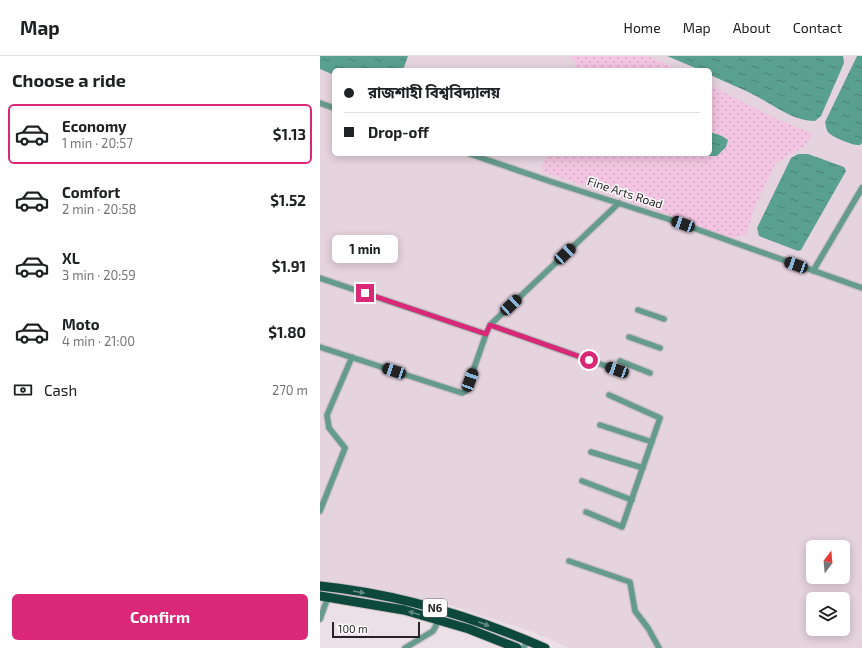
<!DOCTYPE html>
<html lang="en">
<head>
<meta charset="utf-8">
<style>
  body { margin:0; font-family:"Exo 2","Noto Sans Bengali",sans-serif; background:#f6f6f6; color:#202124; height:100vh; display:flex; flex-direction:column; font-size:15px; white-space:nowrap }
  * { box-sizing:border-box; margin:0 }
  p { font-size:13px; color:#757577 }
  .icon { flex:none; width:22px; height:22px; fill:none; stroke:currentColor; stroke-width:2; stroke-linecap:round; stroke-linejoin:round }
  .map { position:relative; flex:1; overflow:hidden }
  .panel { display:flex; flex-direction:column; background:#fff; width:320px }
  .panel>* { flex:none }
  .hud { position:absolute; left:12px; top:12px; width:380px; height:88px; border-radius:6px; box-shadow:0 2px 10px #0003; display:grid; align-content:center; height:88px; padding:0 12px; background:#fff }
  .needle { width:26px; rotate:16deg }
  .tools { position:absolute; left:486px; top:484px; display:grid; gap:8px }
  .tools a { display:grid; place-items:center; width:44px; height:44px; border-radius:6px; background:#fff; box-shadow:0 2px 10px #0003; font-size:20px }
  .scale { position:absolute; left:12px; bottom:10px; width:88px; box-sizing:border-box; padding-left:4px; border:2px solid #272325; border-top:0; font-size:11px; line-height:14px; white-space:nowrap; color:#272325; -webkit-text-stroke:3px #fff; paint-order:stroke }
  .end { position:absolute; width:18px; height:18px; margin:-9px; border:5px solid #db2777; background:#fff; box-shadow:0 0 0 2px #fff }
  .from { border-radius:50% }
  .bubble { position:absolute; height:28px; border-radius:6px; background:#fff; box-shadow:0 2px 10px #0003; font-size:13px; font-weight:700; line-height:28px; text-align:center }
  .car { position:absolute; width:12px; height:24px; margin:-12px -6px; border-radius:5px; box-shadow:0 0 3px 1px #0007; background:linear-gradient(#222 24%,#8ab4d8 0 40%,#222 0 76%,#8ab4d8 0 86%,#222 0) }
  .hud b { display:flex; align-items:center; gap:14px; height:38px; font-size:15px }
  .hud b+b { border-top:1px solid #e0e0e0 }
  .hud i { width:10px; height:10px; background:#202124 }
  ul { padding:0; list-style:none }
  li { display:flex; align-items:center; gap:12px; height:60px; margin:0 8px 6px; padding:0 4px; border:2px solid transparent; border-radius:6px }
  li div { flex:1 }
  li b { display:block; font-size:15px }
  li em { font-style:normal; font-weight:700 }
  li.current { border-color:#db2777 }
  li>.icon { width:36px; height:36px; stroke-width:1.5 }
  h2 { padding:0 12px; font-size:18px; line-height:48px }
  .pay { display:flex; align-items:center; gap:10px; height:44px; padding:0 12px; font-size:15px }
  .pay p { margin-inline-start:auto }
  .primary-button { display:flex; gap:8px; margin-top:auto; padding:8px 12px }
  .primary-button a { flex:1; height:46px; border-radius:6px; background:#db2777; color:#fff; font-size:16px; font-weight:700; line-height:46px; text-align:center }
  header { display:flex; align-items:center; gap:24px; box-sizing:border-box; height:56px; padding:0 20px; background:#fff; border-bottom:1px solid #e0e0e0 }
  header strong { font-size:19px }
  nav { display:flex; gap:22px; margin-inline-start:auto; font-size:14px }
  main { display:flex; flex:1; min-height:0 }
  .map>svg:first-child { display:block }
  .built { fill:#e5d3de; fill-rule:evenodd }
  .grass { fill:url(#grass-dots) }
  .water { fill:url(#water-ripples) }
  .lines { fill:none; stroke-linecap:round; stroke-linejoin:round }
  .minor-casing { stroke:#c9bec4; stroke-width:8 }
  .trunk-casing { stroke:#c9bec4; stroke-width:11 }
  .minor { stroke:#659b8c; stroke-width:5.5 }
  .trunk { stroke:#0c483c; stroke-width:9 }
  .oneway { fill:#618880 }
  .route { stroke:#db2777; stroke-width:5 }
  .labels { text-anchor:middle; stroke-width:3; stroke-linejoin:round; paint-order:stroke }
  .shield { fill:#fff; stroke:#686566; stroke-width:1 }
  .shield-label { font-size:11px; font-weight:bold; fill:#272325 }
  .street-label { font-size:12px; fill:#272325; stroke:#fff }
</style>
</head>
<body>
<header>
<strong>Map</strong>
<nav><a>Home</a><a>Map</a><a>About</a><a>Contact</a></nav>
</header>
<main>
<section class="panel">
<h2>Choose a ride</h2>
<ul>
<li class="current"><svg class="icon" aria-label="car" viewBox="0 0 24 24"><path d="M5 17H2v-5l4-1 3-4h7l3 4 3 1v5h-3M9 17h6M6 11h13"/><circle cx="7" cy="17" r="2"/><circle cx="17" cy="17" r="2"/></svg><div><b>Economy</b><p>1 min · 20:57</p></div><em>$1.13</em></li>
<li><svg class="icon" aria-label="car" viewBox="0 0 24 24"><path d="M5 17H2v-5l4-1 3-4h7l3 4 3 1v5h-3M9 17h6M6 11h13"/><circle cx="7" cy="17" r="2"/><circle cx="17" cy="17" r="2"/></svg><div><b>Comfort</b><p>2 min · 20:58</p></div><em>$1.52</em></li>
<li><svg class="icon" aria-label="car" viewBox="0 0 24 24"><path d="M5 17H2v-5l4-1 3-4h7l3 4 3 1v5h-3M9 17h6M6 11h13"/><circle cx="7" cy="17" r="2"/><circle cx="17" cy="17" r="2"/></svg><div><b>XL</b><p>3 min · 20:59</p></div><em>$1.91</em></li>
<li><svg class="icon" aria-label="car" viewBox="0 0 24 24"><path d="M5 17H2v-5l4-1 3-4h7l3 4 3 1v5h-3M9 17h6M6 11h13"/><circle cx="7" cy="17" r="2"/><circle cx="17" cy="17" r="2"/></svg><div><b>Moto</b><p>4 min · 21:00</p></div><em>$1.80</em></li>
</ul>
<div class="pay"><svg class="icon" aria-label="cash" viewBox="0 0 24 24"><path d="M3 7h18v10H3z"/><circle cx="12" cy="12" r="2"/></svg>Cash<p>270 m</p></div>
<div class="primary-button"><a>Confirm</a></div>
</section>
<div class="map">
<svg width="542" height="592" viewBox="0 0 542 592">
  <defs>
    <pattern id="grass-dots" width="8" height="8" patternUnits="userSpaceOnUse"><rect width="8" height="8" fill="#f3c5e2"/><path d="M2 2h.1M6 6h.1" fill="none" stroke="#d0a9c2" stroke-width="1.8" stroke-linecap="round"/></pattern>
    <pattern id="water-ripples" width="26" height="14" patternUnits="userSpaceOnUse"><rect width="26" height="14" fill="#5aa08e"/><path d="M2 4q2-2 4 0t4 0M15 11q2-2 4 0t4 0" fill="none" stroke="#4a8274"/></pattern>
  </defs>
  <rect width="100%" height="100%" fill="#ece0e7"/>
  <!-- built -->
  <path class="built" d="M 0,0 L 542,0 L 542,592 L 249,592 L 213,576 L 127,548 L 0,524 ZM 14,14 L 390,14 L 390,98 L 14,98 ZM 493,491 L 523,491 L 523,521 L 493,521 ZM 493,543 L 523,543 L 523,573 L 493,573 Z"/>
  <!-- grass -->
  <path class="grass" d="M 250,0 L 328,0 L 359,14 L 254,14 L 256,7 Z
    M 390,29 L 450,60 L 493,78 L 484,90 L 455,108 L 435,150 L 426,179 L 409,182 L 345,157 L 221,115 L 226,98 L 390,98 Z"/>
  <!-- water -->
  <path class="water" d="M 0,0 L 88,0 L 83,14 L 14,14 L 14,19 L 0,13 Z
    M 347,0 L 523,0 L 524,7 L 501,60 L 495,65 C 473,65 455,50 436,40 C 421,32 405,26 390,19 L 390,14 L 380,14 Z
    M 537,0 L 542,0 L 542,87 L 540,89 C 534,90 515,82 510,78 C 506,75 506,70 505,66 Z
    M 390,76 L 402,80 L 408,84 L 406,91 L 397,100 L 389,100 L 387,98 L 390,98 Z
    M 478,98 L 488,98 L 524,111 L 526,115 L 481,194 L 478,195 L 439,180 L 437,172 L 471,102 Z"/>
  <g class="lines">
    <!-- minor casing -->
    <g class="minor-casing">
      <path id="minor" d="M 0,47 L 14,52
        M 150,98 L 232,126 L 348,163 L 542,232
        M 493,215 L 542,132
        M 0,222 L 166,278 L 170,269 L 297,314
        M 318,254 L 344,263
        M 170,269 L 299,147
        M 309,281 L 340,292
        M 0,291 L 142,337 L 146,335 L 166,278
        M 300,305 L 330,317
        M 280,369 L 332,386
        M 271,396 L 323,412
        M 262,425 L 312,444
        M 0,455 L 25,392 L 9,372 L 7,359 L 32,301
        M 266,456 L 302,471 L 340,362 L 289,339
        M 249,505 L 310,526 L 315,555 L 328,572 L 339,592
        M 0,563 L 8,541
        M 85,592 L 113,575 L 119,564
        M 203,592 L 208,585"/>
    </g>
    <!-- trunk casing -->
    <g class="trunk-casing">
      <path id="trunk" d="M 0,530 C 78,538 154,561 225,592
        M 0,540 L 84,554 L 149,573 L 197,592"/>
    </g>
    <!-- minor -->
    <use href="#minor" class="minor"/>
    <!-- trunk -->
    <use href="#trunk" class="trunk"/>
  </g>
  <!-- one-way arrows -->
  <defs><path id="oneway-solid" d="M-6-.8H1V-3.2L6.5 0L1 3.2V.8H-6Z"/></defs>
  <g class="oneway">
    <use href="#oneway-solid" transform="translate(39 536) rotate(10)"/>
    <use href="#oneway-solid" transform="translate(94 557) rotate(-164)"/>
    <use href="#oneway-solid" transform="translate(164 568) rotate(21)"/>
  </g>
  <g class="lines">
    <!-- route -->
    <path class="route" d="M 45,237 L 166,278 L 170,269 L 269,304"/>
  </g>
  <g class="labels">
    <!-- shield labels -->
    <rect class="shield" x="103" y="543" width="24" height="18" rx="3"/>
    <g class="shield-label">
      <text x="115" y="556">N6</text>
    </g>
    <!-- street labels -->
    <g class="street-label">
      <text transform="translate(305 137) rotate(18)" y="4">Fine Arts Road</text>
    </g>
  </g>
</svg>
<div class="tools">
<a><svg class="needle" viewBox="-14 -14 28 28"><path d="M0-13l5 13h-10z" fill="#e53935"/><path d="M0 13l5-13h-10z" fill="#757577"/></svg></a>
<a><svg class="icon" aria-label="layers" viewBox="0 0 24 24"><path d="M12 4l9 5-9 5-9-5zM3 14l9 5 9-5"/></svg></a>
</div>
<div class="scale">100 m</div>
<i class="end from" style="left:269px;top:304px"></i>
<i class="end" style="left:45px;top:237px"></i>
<div class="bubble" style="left:12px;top:179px;width:66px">1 min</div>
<i class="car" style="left:363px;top:168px;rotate:290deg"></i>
<i class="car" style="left:245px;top:198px;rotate:47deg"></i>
<i class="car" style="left:476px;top:209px;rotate:290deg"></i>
<i class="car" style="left:191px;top:249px;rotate:47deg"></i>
<i class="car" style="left:297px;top:314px;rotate:290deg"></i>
<i class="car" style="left:74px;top:315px;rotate:288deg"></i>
<i class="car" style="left:150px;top:324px;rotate:20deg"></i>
<div class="hud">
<b><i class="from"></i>রাজশাহী বিশ্ববিদ্যালয়</b>
<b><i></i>Drop-off</b>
</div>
</div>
</main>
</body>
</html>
